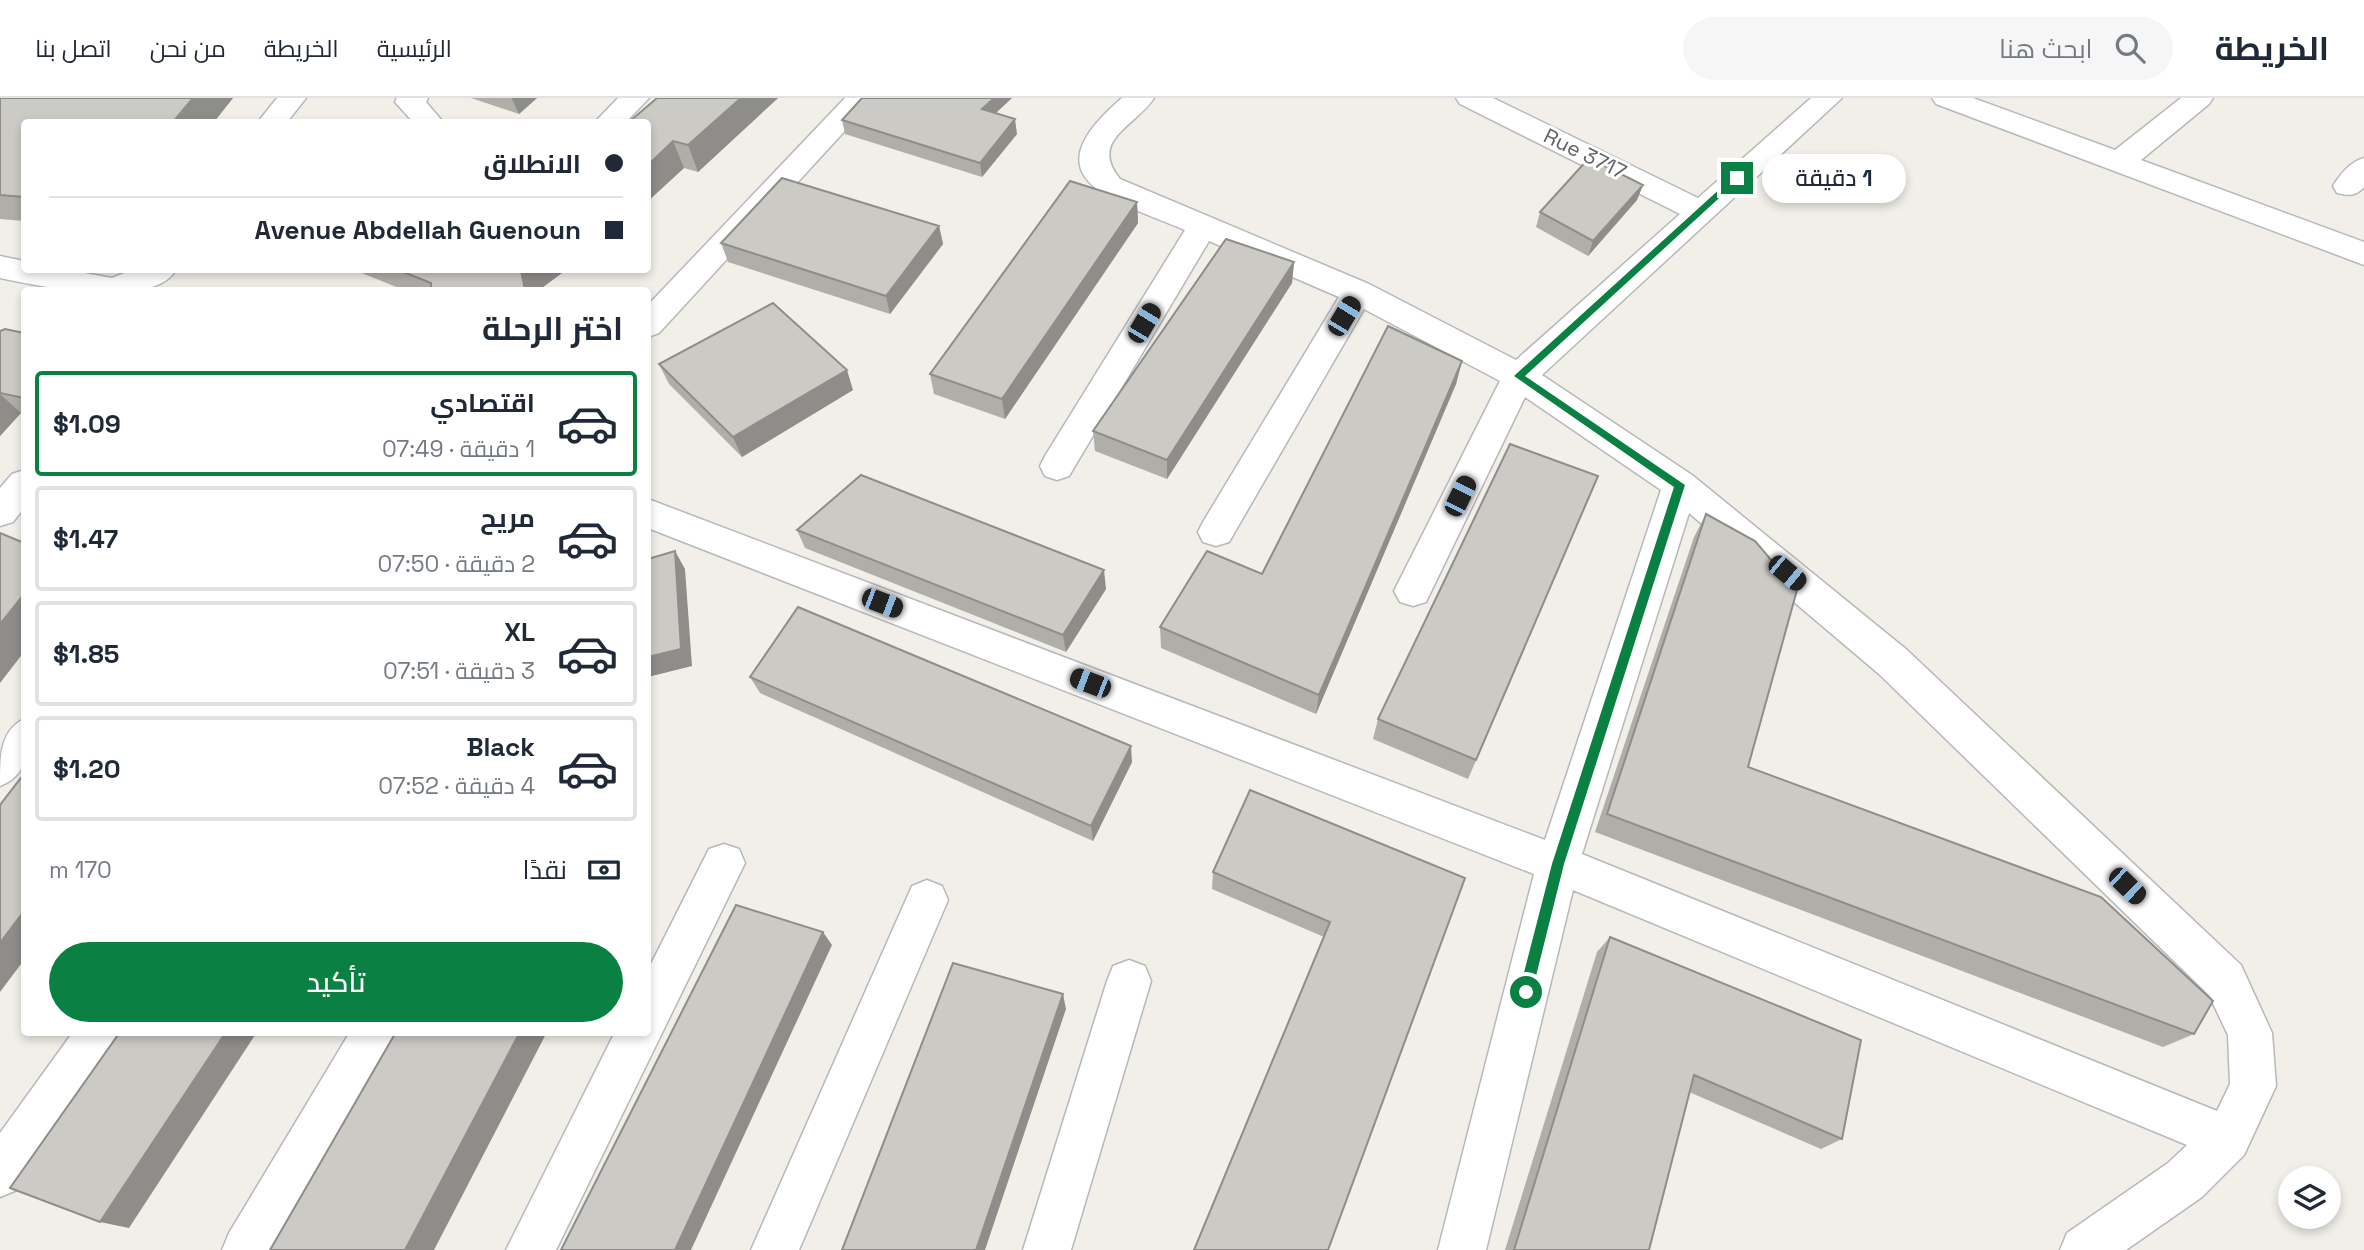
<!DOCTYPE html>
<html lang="ar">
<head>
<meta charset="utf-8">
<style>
  body { margin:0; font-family:"Space Grotesk",Cairo,sans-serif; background:#f6f6f7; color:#1f2937; direction:rtl; height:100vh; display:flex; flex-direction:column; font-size:26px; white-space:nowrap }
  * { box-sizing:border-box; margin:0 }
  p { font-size:23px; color:#747a83 }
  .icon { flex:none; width:38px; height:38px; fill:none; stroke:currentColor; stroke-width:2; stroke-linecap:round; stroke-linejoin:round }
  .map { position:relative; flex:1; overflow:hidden; direction:ltr }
  .sheet { position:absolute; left:21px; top:189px; width:630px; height:749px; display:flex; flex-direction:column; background:#fff; border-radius:7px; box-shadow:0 4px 10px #0003; direction:rtl }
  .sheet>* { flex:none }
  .top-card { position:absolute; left:21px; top:21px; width:630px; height:154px; border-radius:7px; box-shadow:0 4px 10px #0003; direction:rtl; display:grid; align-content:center; height:154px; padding:0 28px; background:#fff }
  .controls { position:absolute; left:2278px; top:1068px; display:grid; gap:14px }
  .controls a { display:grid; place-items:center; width:63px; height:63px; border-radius:50%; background:#fff; box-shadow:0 4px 10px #0003; font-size:35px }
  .end { position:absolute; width:32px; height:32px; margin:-16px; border:9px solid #0b8043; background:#fff; box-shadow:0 0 0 4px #fff }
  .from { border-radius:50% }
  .bubble { position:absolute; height:49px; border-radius:24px; background:#fff; box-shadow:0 4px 10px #0003; font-size:23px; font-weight:600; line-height:49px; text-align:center; direction:rtl }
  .car { position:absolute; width:21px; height:42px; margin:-21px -10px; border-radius:9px; box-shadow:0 0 5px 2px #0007; background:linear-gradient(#222 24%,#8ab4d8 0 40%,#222 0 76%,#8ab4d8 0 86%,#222 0) }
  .top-card b { display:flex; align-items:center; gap:24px; height:66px; font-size:26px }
  .top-card b+b { border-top:2px solid #e0e1e3 }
  .top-card i { width:18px; height:18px; background:#1f2937 }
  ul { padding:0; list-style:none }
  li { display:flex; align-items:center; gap:21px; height:105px; margin:0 14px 10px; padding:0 14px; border:4px solid #e0e1e3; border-radius:7px }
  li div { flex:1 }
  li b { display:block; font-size:26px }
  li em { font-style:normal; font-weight:600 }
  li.on { border-color:#0b8043 }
  li>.icon { width:63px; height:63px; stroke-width:1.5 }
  h2 { padding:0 28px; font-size:32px; line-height:84px }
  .pay { display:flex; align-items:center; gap:18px; height:77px; padding:0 28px; font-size:26px }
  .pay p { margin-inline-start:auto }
  .action { display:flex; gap:14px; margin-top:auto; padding:14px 28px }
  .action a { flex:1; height:80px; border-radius:42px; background:#0b8043; color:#fff; font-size:28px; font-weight:600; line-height:80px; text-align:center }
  header { display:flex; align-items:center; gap:42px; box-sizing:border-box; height:98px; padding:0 35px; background:#fff; border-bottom:2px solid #e0e1e3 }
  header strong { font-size:33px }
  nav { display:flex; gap:38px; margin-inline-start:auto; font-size:24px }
  .search { width:490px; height:63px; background:#f6f6f7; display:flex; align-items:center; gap:18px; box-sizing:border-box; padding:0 24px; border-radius:38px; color:#747a83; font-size:26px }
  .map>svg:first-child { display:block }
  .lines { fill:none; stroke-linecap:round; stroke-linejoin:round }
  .minor-casing { stroke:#b5b8bc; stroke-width:3 }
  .minor { fill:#fff; fill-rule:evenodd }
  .wall { fill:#afaea9 }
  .shaded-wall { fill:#8f8d8a }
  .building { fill:#cccac5; stroke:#8f8d8a; stroke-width:2 }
  .route { fill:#0b8043 }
  .labels { text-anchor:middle; stroke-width:6; stroke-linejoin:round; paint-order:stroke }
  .far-street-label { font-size:21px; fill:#5f6368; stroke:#fff }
</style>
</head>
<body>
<header>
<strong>الخريطة</strong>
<div class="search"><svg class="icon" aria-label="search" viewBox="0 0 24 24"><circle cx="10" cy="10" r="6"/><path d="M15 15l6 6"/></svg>ابحث هنا</div>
<nav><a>الرئيسية</a><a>الخريطة</a><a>من نحن</a><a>اتصل بنا</a></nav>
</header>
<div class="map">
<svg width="2364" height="1152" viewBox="0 0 2364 1152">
  <rect width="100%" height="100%" fill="#f1efe8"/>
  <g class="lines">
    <!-- minor casing -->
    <g class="minor-casing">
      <path id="minor" d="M 277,0 L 306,0 L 287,24 L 258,24 Z
        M 397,0 L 428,0 L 426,4 L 443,24 L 413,24 L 395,4 Z
        M 618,0 L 649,0 L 626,24 L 595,24 Z
        M 845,0 L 875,0 L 659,235 L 648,239 L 648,207 Z
        M 1122,0 L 1154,0 C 1136,28 1088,42 1120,81 L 1369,186 L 1516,262 L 1680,116 L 1460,6 L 1456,0 L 1493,0 L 1698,100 L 1811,0 L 1842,0 L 1542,277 L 1692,377 L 1907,552 L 2241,867 L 2272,935 L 2276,988 L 2244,1057 L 2202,1099 L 2126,1152 L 2060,1152 L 2067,1135 L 2168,1065 L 2187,1047 L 1573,792 L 1486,1152 L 1438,1152 L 1534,776 L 648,430 L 648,401 L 1545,742 L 1661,392 L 1525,299 L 1426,504 L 1413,508 L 1400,504 L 1394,493 L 1500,283 L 1364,211 L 1229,444 L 1216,448 L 1203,444 L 1198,434 L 1203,424 L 1339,199 L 1209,143 L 1069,378 L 1057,382 L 1045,378 L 1040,368 L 1045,358 L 1185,132 C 1112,101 1026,82 1122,0 ZM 1689,415 L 1879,576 L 2209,897 L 2228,937 L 2230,986 L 2217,1013 L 1582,756 Z
        M 1932,0 L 1973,0 L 2115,52 L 2181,0 L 2213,0 L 2209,6 L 2141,62 L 2364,144 L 2364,167 L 1936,6 Z
        M 2364,60 L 2364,89 C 2356,98 2349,98 2337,95 L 2333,88 C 2341,75 2350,64 2364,60 Z
        M 0,158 L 24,163 L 24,172 L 68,172 L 112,180 L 132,172 L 176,172 C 152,212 38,188 0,180 Z
        M 24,372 L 24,410 L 13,424 L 0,428 L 0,390 L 12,376 Z
        M 24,621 C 27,649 31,676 0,688 C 0,658 0,633 24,621 Z
        M 724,746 L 739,751 L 745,765 L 556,1152 L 506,1152 L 615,934 L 648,934 L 648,872 L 709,751 Z
        M 927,782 L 942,788 L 948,802 L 799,1152 L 751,1152 L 912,788 Z
        M 1129,862 L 1145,868 L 1151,883 L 1071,1152 L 1023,1152 L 1107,883 L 1113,868 Z
        M 73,934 L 123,934 L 117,950 L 17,1092 L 0,1099 L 0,1035 Z
        M 350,934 L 398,934 L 392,950 L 273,1152 L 222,1152 L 229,1135 Z"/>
    </g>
    <!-- minor -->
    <use href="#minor" class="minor"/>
  </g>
  <!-- wall -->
  <path class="wall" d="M 0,0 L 233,0 L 214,24 L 24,24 L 24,123 L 0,121 Z
    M 471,0 L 537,0 L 519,16 Z
    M 657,0 L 778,0 L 698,74 L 684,70 L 648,103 L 648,24 Z
    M 862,0 L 1012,0 L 995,15 L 1017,36 L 982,79 L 845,36 L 842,22 Z
    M 1643,87 L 1637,102 L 1588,158 L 1536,129 L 1540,114 Z
    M 1137,104 L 1138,125 L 1005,321 L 934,296 L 930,276 Z
    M 939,128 L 943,146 L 890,216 L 728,164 L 721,145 Z
    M 1294,164 L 1292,185 L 1167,381 L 1095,353 L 1093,333 Z
    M 354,172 L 566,172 L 539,192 L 404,192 Z
    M 0,233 L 24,235 L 24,316 L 21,315 L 0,338 Z
    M 1462,263 L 1456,286 L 1316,616 L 1161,550 L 1160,529 L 1262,476 Z
    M 659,266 L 853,292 L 742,359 L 669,286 Z
    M 1598,378 L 1468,681 L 1373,641 L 1378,621 Z
    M 1706,416 L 1748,669 L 2194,936 L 2163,949 L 1595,734 L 1694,439 Z
    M 797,432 L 1106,491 L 1066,554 L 805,450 Z
    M 750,579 L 1132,664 L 1093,743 L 760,595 Z
    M 1213,774 L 1465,780 L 1324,839 L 1212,791 Z
    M 1610,839 L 1842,1041 L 1821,1051 L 1689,994 L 1649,1152 L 1505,1152 L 1597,854 Z"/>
  <!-- shaded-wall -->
  <path class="shaded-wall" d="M 193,0 L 233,0 L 214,24 L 173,24 Z
    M 512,0 L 537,0 L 519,16 L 512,1 Z
    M 741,0 L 778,0 L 698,74 L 688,47 Z
    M 994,0 L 1012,0 L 984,26 L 982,11 Z
    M 1015,21 L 1017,36 L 982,79 L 980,65 Z
    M 673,43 L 684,70 L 648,103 L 648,67 Z
    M 1643,87 L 1637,102 L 1588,158 L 1593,143 Z
    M 1137,104 L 1138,125 L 1005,321 L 1002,301 Z
    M 939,128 L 943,146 L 890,216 L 886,198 Z
    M 1294,164 L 1292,185 L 1167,381 L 1167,362 Z
    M 521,172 L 566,172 L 539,192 L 525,192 Z
    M 1462,263 L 1456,286 L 1316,616 L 1319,597 Z
    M 847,272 L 853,292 L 742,359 L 733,339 Z
    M 0,296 L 21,315 L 0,338 Z
    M 675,453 L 685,471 L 692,568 L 648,579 L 648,559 Z
    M 1104,472 L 1106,491 L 1066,554 L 1063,537 Z
    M 24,496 L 24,554 L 0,585 L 0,526 Z
    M 1131,648 L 1132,664 L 1093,743 L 1091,728 Z
    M 24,813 L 24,862 L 0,894 L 0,845 Z
    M 823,834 L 832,847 L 691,1152 L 675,1152 Z
    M 1063,896 L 1066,911 L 985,1152 L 976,1152 Z
    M 226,934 L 257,934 L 129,1130 L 100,1124 Z
    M 520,934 L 547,934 L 434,1152 L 405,1152 Z"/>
  <!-- building -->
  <path class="building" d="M 0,0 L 193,0 L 173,24 L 24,24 L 24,99 L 0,97 Z
    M 657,0 L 741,0 L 688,47 L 673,43 L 648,67 L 648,24 L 629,24 Z
    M 862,0 L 994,0 L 982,11 L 1015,21 L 980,65 L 842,22 Z
    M 1589,60 L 1643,87 L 1593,143 L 1540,114 Z
    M 782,80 L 939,128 L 886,198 L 721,145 Z
    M 1070,83 L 1137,104 L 1002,301 L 930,276 Z
    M 1226,141 L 1294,164 L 1167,362 L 1093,333 Z
    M 398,172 L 521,172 L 525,192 L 431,192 L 431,185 Z
    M 773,205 L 847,272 L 733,339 L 659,266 Z
    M 1388,228 L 1462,263 L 1319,597 L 1160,529 L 1207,453 L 1262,476 Z
    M 5,231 L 24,235 L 24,300 L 0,295 L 0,233 Z
    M 1510,346 L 1598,378 L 1476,662 L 1378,621 Z
    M 861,377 L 1104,472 L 1063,537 L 797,432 Z
    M 1706,416 L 1755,443 L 1797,492 L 1748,669 L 2101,799 L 2213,903 L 2194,936 L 1607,716 Z
    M 0,435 L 24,445 L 24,496 L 0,526 Z
    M 675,453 L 681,551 L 648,559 L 648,461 Z
    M 798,509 L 1131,648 L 1091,728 L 750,579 Z
    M 24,676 L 24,813 L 0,845 L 0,707 Z
    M 1250,692 L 1465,780 L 1328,1152 L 1194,1152 L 1330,824 L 1213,774 Z
    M 736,807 L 823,834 L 675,1152 L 561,1152 Z
    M 1610,839 L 1861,942 L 1842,1041 L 1694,977 L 1649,1152 L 1514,1152 Z
    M 953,865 L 1063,896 L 976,1152 L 842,1152 Z
    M 120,934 L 226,934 L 100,1124 L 10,1090 Z
    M 396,934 L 520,934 L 405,1152 L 270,1152 Z"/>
  <!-- route -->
  <path class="route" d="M 1734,78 L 1741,80 L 1525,278 L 1685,387 L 1564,766 L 1532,894 L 1526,901 L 1519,894 L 1552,766 L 1674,389 L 1514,278 Z"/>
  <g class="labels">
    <!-- far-street labels -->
    <g class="far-street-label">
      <text transform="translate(1585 56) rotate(26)" y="7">Rue 3717</text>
    </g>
  </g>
</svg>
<div class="controls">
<a><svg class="icon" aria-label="layers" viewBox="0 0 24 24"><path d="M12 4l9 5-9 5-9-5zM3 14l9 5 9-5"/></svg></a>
</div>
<i class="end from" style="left:1526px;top:894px"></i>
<i class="end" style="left:1737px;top:80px"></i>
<div class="bubble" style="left:1762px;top:56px;width:144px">1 دقيقة</div>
<i class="car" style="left:1344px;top:218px;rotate:31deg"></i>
<i class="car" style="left:1144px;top:225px;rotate:31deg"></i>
<i class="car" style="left:1460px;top:398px;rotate:26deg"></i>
<i class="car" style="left:1787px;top:475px;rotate:130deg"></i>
<i class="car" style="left:882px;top:505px;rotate:111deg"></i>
<i class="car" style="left:1090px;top:585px;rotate:291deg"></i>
<i class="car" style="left:2127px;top:788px;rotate:134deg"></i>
<div class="top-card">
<b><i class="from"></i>الانطلاق</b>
<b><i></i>Avenue Abdellah Guenoun</b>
</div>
<section class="sheet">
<h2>اختر الرحلة</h2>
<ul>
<li class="on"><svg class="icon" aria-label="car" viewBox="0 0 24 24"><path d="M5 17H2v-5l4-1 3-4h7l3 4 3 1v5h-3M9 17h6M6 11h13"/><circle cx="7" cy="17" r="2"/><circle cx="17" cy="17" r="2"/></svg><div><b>اقتصادي</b><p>1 دقيقة · 07:49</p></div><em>$1.09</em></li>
<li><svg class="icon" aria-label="car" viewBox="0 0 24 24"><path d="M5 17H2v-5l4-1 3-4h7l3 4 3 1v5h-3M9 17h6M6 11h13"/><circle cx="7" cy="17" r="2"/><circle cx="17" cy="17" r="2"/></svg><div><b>مريح</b><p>2 دقيقة · 07:50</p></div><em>$1.47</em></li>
<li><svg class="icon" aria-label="car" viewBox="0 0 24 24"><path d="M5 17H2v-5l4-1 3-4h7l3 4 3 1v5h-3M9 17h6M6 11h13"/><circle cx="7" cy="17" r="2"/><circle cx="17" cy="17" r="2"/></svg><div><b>XL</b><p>3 دقيقة · 07:51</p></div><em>$1.85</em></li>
<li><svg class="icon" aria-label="car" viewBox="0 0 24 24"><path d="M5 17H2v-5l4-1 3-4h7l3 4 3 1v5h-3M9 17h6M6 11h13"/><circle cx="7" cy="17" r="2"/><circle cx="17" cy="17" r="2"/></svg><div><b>Black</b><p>4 دقيقة · 07:52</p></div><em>$1.20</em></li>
</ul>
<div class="pay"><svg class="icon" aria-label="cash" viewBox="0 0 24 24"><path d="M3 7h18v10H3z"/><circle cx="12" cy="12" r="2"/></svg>نقدًا<p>170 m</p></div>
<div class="action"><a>تأكيد</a></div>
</section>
</div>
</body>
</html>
